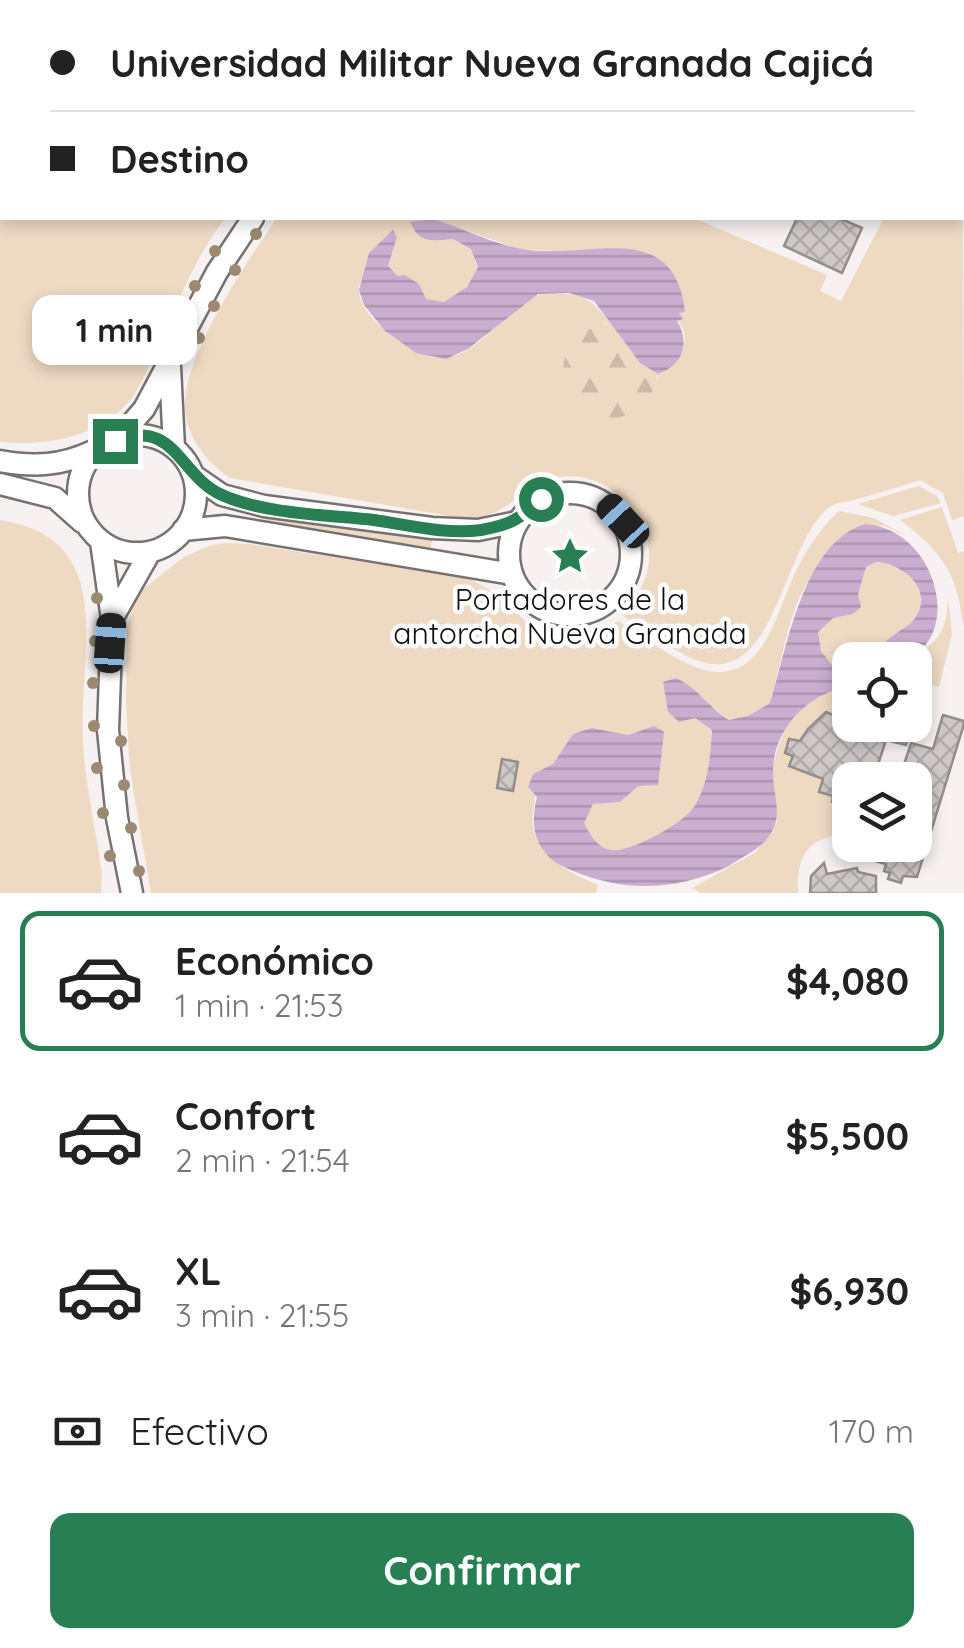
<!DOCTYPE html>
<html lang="es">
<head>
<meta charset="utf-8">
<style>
  body { margin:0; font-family:Quicksand,sans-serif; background:#f6f6f6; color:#222; height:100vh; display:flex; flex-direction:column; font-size:38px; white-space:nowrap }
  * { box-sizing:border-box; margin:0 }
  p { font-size:32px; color:#767676 }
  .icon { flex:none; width:55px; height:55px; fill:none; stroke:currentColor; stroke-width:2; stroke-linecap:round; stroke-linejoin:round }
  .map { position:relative; height:893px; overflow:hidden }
  .sheet { display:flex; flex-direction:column; background:#fff; flex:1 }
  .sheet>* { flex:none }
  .top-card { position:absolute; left:0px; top:0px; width:965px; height:220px; box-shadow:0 5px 15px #0003; display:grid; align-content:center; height:220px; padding:0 50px; background:#fff }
  .tools { position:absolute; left:832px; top:642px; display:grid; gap:20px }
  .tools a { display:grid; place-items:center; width:100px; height:100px; border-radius:20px; background:#fff; box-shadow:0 5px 15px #0003; font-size:50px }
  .end { position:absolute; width:45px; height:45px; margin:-22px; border:12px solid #277f53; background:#fff; box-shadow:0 0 0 5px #fff }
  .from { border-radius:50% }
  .bubble { position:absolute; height:70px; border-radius:20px; background:#fff; box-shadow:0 5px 15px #0003; font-size:32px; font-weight:700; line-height:70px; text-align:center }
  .car { position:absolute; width:30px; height:60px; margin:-30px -15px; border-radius:12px; box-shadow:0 0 8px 2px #0007; background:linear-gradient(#222 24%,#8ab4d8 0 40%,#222 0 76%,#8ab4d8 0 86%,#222 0) }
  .top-card b { display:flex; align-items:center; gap:35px; height:95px; font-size:38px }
  .top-card b+b { border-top:2px solid #e0e0e0 }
  .top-card i { width:25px; height:25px; background:#222 }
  ul { padding:18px 0 0; list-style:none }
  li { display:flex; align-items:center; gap:30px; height:140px; margin:0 20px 15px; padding:0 30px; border:5px solid transparent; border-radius:20px }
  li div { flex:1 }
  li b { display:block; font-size:38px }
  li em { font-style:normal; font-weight:700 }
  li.on { border-color:#277f53 }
  li>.icon { width:90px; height:90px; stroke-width:1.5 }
  .pay { display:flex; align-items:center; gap:25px; height:110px; padding:0 50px; font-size:38px }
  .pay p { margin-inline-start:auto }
  .primary-button { display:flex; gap:20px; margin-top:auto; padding:20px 50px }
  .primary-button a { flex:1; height:115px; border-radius:20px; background:#277f53; color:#fff; font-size:40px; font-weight:700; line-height:115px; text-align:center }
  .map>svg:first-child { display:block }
  .green { fill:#eedac3; fill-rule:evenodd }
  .forest { fill:url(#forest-firs) }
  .water { fill:url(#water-rules) }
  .building { fill:url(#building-cross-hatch); stroke:#938e8c; stroke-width:2.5 }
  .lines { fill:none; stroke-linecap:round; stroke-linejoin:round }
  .minor-casing { stroke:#777171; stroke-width:25 }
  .minor { stroke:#fff; stroke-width:20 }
  .tree { fill:#9b8971 }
  .route { stroke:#277f53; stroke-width:12 }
  .labels { text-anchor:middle; stroke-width:9; stroke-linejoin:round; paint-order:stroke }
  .poi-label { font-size:30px; fill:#110f0f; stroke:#fff }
</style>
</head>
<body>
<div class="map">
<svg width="964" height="893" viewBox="0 0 964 893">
  <defs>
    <pattern id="forest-firs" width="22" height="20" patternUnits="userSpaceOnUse" patternTransform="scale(2.5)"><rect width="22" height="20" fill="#eedac3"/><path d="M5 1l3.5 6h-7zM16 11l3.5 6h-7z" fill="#cbbaa6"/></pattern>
    <pattern id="water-rules" width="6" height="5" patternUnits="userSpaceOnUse" patternTransform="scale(2.5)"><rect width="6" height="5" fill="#c9aed0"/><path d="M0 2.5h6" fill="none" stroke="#ac94b1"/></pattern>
    <pattern id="building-cross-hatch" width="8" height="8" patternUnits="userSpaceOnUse" patternTransform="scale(2.5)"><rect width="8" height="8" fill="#cec9c7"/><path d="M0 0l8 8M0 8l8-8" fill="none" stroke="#b0abaa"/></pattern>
  </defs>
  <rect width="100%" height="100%" fill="#f7f1f1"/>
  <!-- green -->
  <path class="green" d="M 0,0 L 429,2 L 2,2 L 2,218 L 225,218 C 196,256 177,304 157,348 C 148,367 139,394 123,408 C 90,439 43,446 0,442 Z
    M 963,202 L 964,516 L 952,520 L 943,493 L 920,480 C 898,487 876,494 854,500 C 846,502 838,502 831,506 C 782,539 777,692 696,660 C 671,650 647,631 623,616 C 645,588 658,559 642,525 C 625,487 579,464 540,483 C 524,490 512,505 495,512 C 481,519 465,518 450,516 L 230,478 C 207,462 188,440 185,410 C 181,357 248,261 277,218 L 694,218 L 827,275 L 820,291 L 841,301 L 884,218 L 962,218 ZM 434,219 L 519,249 L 575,252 L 625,249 C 639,268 675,310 683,330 C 690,348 675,368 658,374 L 658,379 L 603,323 L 610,323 C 596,304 585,293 560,294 C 554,294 544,293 538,295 C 507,308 478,357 443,358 C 416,359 358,319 359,289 C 360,272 380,259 392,249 L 387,266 L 425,299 L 444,302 L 467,287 L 478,267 L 471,249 L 453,239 C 434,241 419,244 410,223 Z
    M 919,486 L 938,497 L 941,503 L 893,516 L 858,504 Z
    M 942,507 L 958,553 L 964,551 L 964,626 C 961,618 961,606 958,596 C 950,562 927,540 900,520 Z
    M 839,511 L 874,518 L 906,536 L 882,525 C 861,539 833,551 817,570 C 789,600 782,663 770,703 L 748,716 L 729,720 L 707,703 L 663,682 L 668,713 L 695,718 L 712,730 C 710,757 711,789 692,812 C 680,825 627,854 609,850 C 596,847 590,833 583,822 L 593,804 L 620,802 L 654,726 L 628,735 L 592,728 L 573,734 L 553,764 L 533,774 C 537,793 535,795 533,813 C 529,853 567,872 598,885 L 596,893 L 151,893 L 130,770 L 126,703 L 127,629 L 132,608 L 143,589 L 184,557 L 209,546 L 225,543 L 250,544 L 465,578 C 534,602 522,667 619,621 C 644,637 670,658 698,668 C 760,689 774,620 792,580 C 802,556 820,528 839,511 Z
    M 266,513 L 432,540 L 431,548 L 265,521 Z
    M 0,520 C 122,539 77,656 83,744 C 86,787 96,831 102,874 L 101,893 L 0,893 Z
    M 875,562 C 905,564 938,593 911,623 C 905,628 897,632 891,637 C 883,644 876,653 867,660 L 850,660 L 850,722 L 826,712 C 810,725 801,741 785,753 L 793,756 L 790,767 L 823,779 L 819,792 L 833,796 L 832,803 L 850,808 L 850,835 C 810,835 796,853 798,893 L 701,893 L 692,888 L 756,852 L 777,822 L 772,769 L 779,744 L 787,724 L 806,703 L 825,693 L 839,674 L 820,651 L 817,632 L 858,595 L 866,567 Z
    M 948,598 L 952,635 L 939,687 L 928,685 L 923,704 L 915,702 L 915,660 L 906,660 C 936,644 947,635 948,598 Z"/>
  <!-- forest -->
  <path class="forest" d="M 610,323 L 640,363 L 658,374 C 655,390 648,404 633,412 C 568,446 527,335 610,323 Z"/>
  <!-- water -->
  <path class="water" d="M 434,219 C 462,228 493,244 522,249 C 587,261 674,215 685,312 L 679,313 L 683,319 L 677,321 C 691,343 682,366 658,374 L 640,363 L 594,301 L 569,293 L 538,294 L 468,349 L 446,359 L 416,353 L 385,331 L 364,305 L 359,290 L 369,253 L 393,230 L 397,237 L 388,266 L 398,276 L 405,275 L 419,284 L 426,299 L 444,302 L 467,287 L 478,267 L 471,249 L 453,239 C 433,241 419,244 410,222 Z
    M 866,524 C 936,530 964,634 907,659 C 896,663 879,660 867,660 C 876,653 882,644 891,637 C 897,632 905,628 911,623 C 938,594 906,564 876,562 L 866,567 L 858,595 L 861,607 L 853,614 L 833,618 L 818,632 L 821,651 L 839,674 L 838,689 C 801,700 772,734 773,774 C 773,790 781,812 774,827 C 764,849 748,853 729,866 C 672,893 616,893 558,864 C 534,848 530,824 537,797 L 528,787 L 533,774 L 553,764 L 573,734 L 592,728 L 628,735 L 654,726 L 664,732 L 658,785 L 638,786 L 620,802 L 593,804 L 584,823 C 590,834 597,848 611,850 C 630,853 684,823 694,807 C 709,782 710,759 712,730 L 695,718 L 679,722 L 668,712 L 663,682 L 676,678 C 697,687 709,708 729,720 L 748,716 L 770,703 C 787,649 803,541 866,524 Z"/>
  <!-- building -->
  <path class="building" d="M 797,218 L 839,218 L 862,228 L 842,273 L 784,246 Z
    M 826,712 L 850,722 L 850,725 L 912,725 L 906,745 L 886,740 L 873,780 L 850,780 L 850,808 L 832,802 L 833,796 L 819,792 L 823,779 L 789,766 L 793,756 L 785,753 L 789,739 L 800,741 L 808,729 Z
    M 943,715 L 964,721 L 964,724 L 917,877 L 903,876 L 901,883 L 888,879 L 890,873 L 884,871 L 886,864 L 875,861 L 879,845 L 915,845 L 915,780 L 899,780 L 911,743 L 933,749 Z
    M 502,759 L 518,762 L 513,791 L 497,788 Z
    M 824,863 L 827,874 L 857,868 L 858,872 L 876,876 L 876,893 L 810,893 L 811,876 Z"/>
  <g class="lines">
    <!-- minor casing -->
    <g class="minor-casing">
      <path id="minor" d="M 553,0 L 553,2
        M 962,163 L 964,165
        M 170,367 L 174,448
        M78 494a59 59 0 1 1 118 0a59 59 0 1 1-118 0Z
        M 116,441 L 144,409 L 217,272 L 253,218
        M 0,461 C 34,467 61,466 93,451
        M 193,475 L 222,495 L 264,506 L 432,528 L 478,530 L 517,522
        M 0,484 L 55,498 L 82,522
        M509 554a61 61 0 1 1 122 0a61 61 0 1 1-122 0Z
        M 183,530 L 225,526 L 512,574
        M 101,542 L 112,619 L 108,730 L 117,818 L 132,893
        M 112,619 L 150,552"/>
    </g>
    <!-- minor -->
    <use href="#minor" class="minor"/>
  </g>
  <!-- trees -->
  <g class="tree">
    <circle cx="256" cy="234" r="6"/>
    <circle cx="215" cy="251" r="6"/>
    <circle cx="235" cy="270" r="6"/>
    <circle cx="195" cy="286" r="6"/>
    <circle cx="214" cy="306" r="6"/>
    <circle cx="199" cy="338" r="6"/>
    <circle cx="97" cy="598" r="6"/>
    <circle cx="95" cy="641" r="6"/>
    <circle cx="93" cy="683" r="6"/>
    <circle cx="94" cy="726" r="6"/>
    <circle cx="121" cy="741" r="6"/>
    <circle cx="97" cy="768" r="6"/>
    <circle cx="124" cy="785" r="6"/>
    <circle cx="103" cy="813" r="6"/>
    <circle cx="131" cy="828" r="6"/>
    <circle cx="110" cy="856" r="6"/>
    <circle cx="139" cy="871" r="6"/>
  </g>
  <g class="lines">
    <!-- route -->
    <path class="route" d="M 115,441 C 175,417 179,476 222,495 C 264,514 328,515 374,520 C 408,525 447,535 481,530 C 510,525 520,519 541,499"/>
  </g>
  <!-- icons -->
  <defs>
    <g id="sight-bare" transform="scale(3)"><path d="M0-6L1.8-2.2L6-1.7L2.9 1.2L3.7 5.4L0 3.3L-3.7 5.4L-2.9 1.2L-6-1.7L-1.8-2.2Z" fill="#277f53" stroke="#fff" stroke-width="2.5" paint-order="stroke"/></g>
  </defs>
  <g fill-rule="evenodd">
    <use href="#sight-bare" x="570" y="556"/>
  </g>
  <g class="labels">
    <!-- poi labels -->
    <g class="poi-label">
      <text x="570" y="610">Portadores de la<tspan x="570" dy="34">antorcha Nueva Granada</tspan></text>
    </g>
  </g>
</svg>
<div class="tools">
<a><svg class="icon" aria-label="locate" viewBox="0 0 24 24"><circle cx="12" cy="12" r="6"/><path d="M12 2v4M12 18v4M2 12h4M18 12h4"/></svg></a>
<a><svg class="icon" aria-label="layers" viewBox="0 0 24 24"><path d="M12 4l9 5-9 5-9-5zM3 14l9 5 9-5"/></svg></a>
</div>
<i class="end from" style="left:541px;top:499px"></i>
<i class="end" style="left:115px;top:441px"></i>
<div class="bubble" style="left:32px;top:295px;width:165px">1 min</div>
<i class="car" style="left:623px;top:521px;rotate:317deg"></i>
<i class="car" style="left:110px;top:643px;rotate:4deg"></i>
<div class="top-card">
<b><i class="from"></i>Universidad Militar Nueva Granada Cajicá</b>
<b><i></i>Destino</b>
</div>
</div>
<section class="sheet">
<ul>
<li class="on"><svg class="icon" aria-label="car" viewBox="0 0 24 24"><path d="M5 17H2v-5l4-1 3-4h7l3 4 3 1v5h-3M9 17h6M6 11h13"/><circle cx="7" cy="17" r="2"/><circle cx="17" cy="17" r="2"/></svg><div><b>Económico</b><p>1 min · 21:53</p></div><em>$4,080</em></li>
<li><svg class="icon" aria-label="car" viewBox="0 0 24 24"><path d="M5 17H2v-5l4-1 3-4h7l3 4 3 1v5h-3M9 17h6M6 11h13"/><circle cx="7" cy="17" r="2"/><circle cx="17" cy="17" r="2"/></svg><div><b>Confort</b><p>2 min · 21:54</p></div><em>$5,500</em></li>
<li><svg class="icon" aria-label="car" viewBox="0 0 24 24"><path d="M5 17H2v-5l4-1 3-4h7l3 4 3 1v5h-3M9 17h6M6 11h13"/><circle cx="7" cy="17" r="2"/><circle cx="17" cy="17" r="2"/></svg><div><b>XL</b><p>3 min · 21:55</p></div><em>$6,930</em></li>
</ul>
<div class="pay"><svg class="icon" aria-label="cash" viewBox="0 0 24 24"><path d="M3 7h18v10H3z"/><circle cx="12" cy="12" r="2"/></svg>Efectivo<p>170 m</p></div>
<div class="primary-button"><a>Confirmar</a></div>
</section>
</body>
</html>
